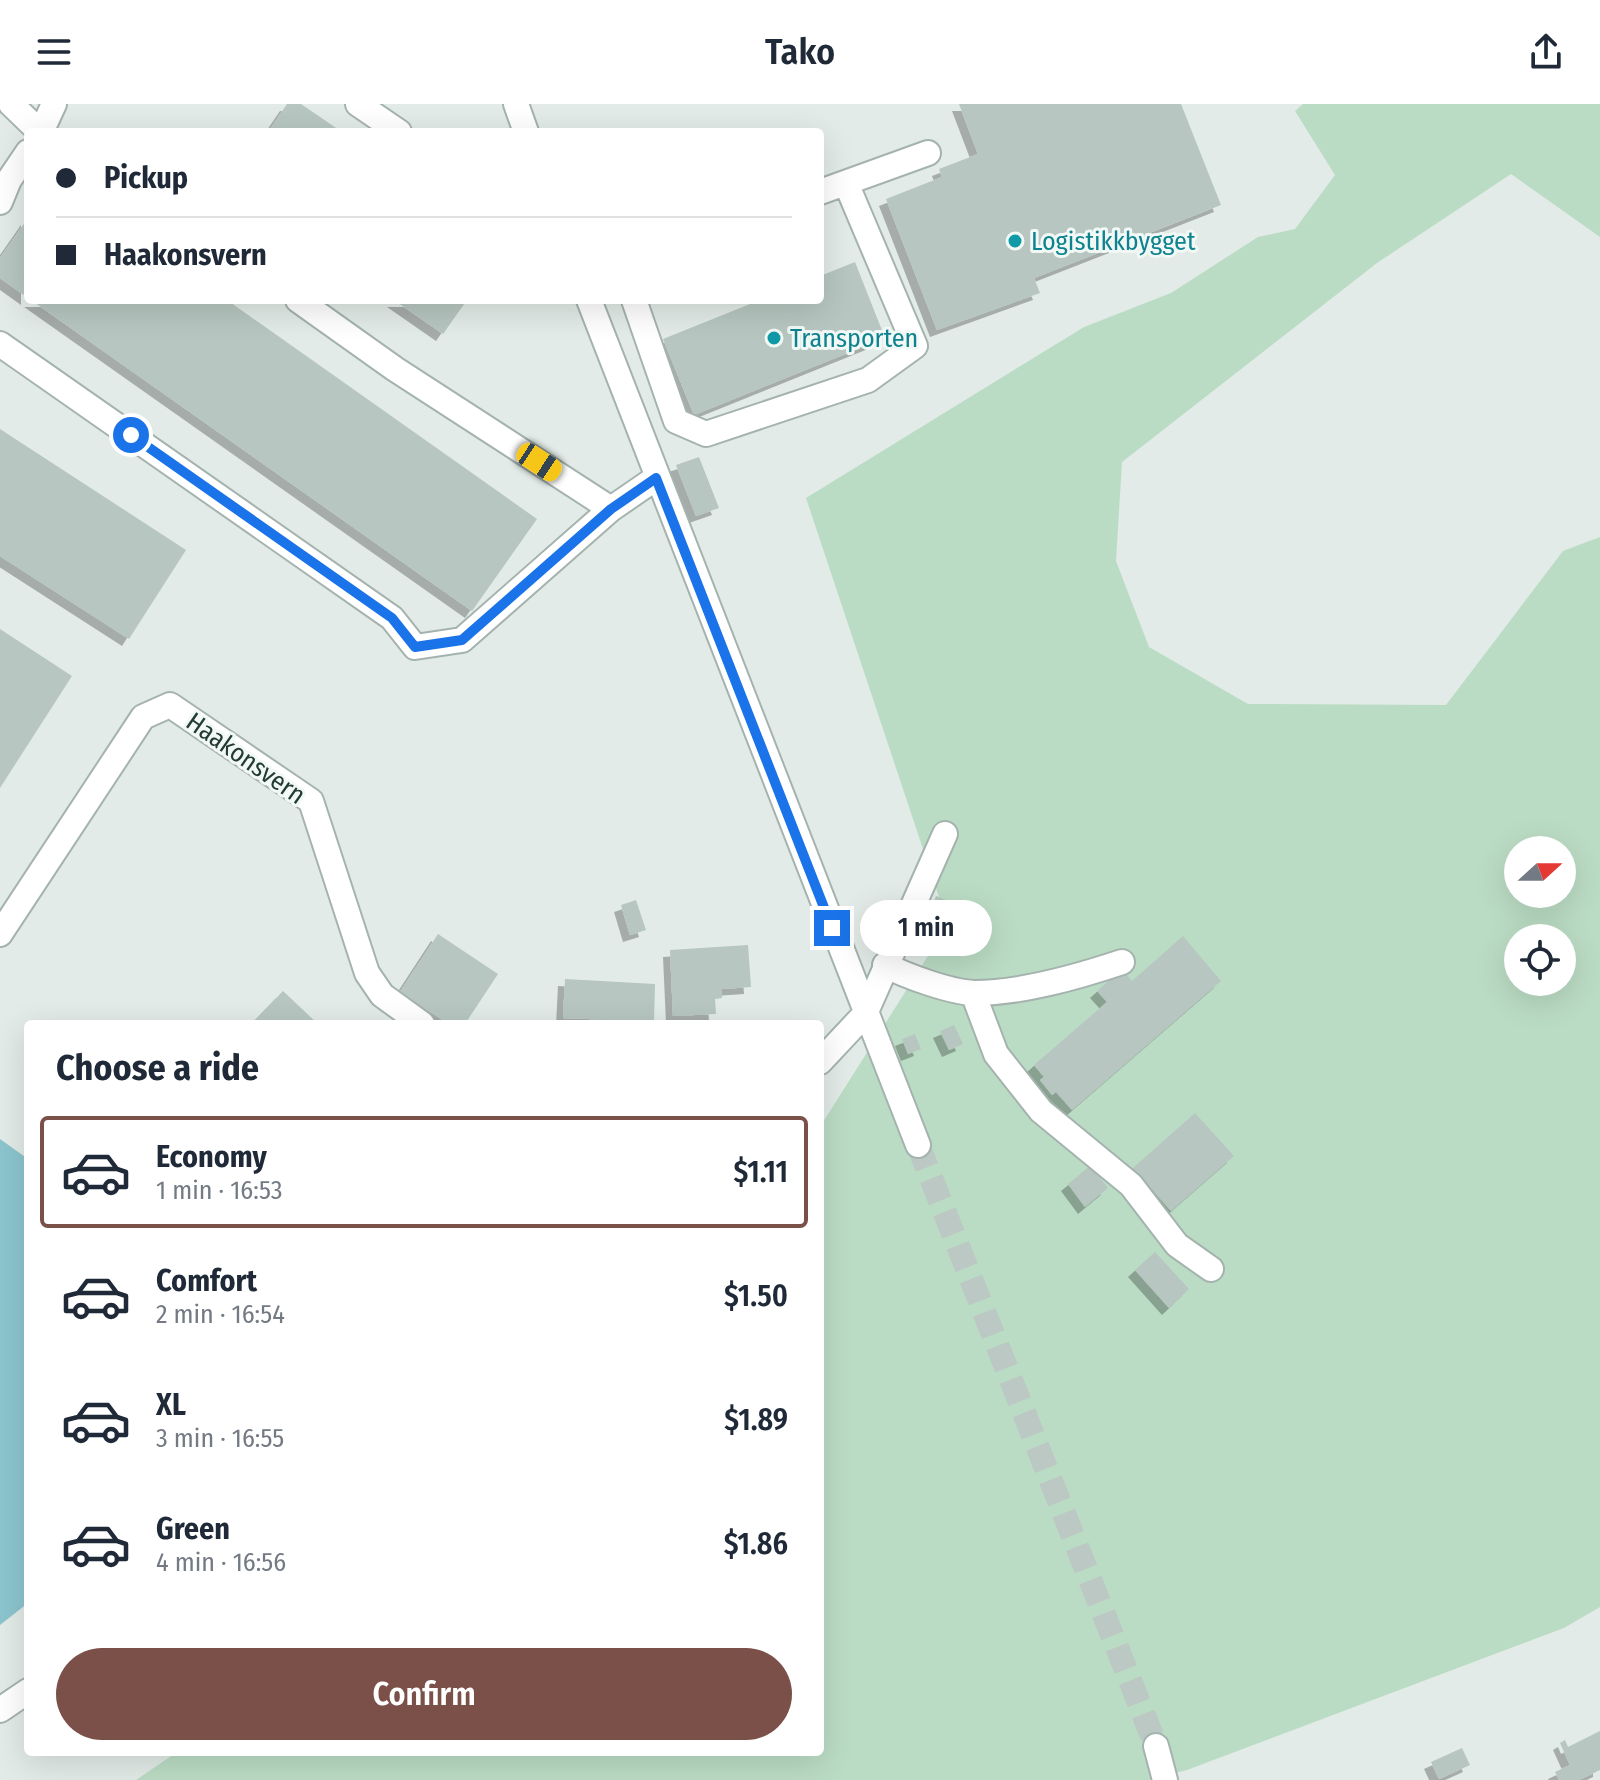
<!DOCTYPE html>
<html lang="en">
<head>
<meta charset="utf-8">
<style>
  body { margin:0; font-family:"Fira Sans Condensed",sans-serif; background:#f2f2f3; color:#1f2937; height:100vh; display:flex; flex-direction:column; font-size:30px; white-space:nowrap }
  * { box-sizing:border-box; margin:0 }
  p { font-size:26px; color:#747a83 }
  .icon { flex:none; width:44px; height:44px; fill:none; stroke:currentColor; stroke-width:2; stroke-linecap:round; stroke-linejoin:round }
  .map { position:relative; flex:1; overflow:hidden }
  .details { position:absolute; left:24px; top:916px; width:800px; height:736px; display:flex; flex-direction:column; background:#fff; border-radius:8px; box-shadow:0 8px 32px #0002 }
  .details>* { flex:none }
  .top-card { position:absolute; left:24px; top:24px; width:800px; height:176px; border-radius:8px; box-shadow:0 8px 32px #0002; display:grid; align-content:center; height:176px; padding:0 32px; background:#fff }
  .needle { width:52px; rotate:69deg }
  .fabs { position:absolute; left:1504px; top:732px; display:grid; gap:16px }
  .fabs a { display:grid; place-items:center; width:72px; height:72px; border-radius:50%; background:#fff; box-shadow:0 8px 32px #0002; font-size:40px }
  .end { position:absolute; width:36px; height:36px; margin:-18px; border:10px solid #1a73e8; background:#fff; box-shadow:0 0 0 4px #fff }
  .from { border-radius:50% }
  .bubble { position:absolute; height:56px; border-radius:28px; background:#fff; box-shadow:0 8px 32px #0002; font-size:26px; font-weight:600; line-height:56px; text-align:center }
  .car { position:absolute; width:24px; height:48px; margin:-24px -12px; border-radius:10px; box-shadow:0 0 6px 2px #0007; background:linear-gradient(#f5c518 24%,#345 0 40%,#f5c518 0 76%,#345 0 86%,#f5c518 0) }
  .top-card b { display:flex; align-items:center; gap:28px; height:76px; font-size:30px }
  .top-card b+b { border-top:2px solid #e0e1e3 }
  .top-card i { width:20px; height:20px; background:#1f2937 }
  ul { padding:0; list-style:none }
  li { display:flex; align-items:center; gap:24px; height:112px; margin:0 16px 12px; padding:0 16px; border:4px solid transparent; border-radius:8px }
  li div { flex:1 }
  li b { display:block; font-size:30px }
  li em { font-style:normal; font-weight:600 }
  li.current { border-color:#7b5049 }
  li>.icon { width:72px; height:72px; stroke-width:1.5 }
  h2 { padding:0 32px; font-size:36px; line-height:96px }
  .action { display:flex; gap:16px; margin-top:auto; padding:16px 32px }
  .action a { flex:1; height:92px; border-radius:48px; background:#7b5049; color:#fff; font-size:32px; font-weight:600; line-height:92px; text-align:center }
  header { display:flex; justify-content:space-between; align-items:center; height:104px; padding:0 32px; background:#fff; font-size:36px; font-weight:600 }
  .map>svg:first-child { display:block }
  .green { fill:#bbdcc4; fill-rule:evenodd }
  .water { fill:#8cc5ce }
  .building { fill:#b7c6c0; filter:url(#shadow) }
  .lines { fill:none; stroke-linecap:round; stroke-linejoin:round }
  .minor-tunnel { stroke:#bcc8c3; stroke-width:24; stroke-dasharray:24 12; stroke-linecap:butt }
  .minor-casing { stroke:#a5b3ae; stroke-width:28 }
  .minor { stroke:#fff; stroke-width:24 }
  .route { stroke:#1a73e8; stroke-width:10 }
  .culture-dot { fill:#0f9aa8; stroke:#f2f8f5; stroke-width:3 }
  .labels { text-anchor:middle; stroke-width:6; stroke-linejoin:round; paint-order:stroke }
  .culture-label { font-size:26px; fill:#0d838f; stroke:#f2f8f5; text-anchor:start }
  .street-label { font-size:26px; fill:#223b34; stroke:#f2f8f5 }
</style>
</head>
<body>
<header><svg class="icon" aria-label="menu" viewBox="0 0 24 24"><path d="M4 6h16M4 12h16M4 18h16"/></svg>Tako<svg class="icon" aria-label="share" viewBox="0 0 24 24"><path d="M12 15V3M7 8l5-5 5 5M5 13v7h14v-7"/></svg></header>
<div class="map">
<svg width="1600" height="1676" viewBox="0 0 1600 1676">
  <defs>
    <filter id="shadow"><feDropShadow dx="-7" dy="7" stdDeviation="0" flood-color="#0004"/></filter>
  </defs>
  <rect width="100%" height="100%" fill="#e2ebe7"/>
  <!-- green -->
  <path class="green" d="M 1303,0 L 1600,0 L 1600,133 L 1511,70 L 1377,159 L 1122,358 L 1116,457 L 1149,543 L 1248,600 L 1446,601 L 1563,447 L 1600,433 L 1600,1503 L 1564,1524 L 1187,1666 L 1148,1676 L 136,1676 L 177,1648 L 820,1648 L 820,1023 L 948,820 L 806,394 L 1084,223 L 1171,189 L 1258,133 L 1295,125 L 1335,71 L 1295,7 ZM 1518,746 L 1562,746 L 1562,790 L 1518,790 ZM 1518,834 L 1562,834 L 1562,878 L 1518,878 Z"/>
  <!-- water -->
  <path class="water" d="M 0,1035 L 28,1055 L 28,1499 L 0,1521 Z"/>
  <!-- building -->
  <path class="building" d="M 287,0 L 301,0 L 342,28 L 268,28 Z
    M 959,0 L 1181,0 L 1221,101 L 1034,174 L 1040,189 L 937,226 L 886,95 L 942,73 L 939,65 L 978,50 Z
    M 28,114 L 28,194 L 0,174 L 0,154 Z
    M 855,158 L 885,234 L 694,311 L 663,235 L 760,196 L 820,196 L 820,172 Z
    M 31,196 L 227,196 L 537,415 L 472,507 Z
    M 394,196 L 467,196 L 443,230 Z
    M 0,325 L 186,446 L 129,535 L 0,452 Z
    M 699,353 L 719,404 L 696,412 L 676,361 Z
    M 0,525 L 72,572 L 0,684 Z
    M 936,792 L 949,797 L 934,833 L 922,828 Z
    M 636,796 L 646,826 L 630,831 L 621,801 Z
    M 438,830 L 498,870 L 465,920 L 449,920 L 400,888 Z
    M 1183,832 L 1221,877 L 1072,1006 L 1056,988 L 1052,991 L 1040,976 L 1044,973 L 1034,961 L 1107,898 L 1097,887 L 1122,865 L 1132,877 Z
    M 748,841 L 751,883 L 722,885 L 722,894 L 715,895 L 716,910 L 673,912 L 670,846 Z
    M 565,875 L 655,880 L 654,918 L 602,915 L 602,920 L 589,920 L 590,915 L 563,914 Z
    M 283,887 L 318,920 L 251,920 Z
    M 954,921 L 963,940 L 949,946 L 940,927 Z
    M 915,930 L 921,945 L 908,950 L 902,935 Z
    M 1195,1009 L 1234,1052 L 1171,1107 L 1133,1064 Z
    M 1090,1062 L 1108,1084 L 1085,1103 L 1068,1080 Z
    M 1155,1148 L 1189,1185 L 1169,1204 L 1135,1166 Z
    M 1600,1627 L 1600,1666 L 1579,1676 L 1559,1676 L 1555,1668 L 1570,1661 L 1560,1639 L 1565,1636 L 1568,1643 Z
    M 1462,1644 L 1470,1661 L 1439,1675 L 1431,1658 Z"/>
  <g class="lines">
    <!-- minor-tunnel -->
    <path class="minor-tunnel" d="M 918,1041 L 1156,1642"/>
    <!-- minor casing -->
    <g class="minor-casing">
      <path id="minor" d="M 11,0 L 40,28
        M 358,0 L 399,28
        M 516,0 L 526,28
        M 41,28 L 54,0
        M 820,88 L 928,49
        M 0,98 L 9,76 L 28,48
        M 298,196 L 395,265 L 611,405 L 656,374
        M 589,196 L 918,1041
        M 634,196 L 676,317 L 706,330 L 868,276 L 915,242 L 846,79
        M 0,240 L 392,514 L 415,543 L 462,536 L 611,405
        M 0,830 L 143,613 L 170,601 L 311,697 L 367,869 L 382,891 L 422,920
        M 885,861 C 906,872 950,888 974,889 C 1022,889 1077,873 1122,858
        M 973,889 L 996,950 L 1041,1007 L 1131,1081 L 1177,1141 L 1211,1165
        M 820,958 L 865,910 L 945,730
        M 0,1606 L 28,1587
        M 1156,1642 L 1165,1676"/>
    </g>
    <!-- minor -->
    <use href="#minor" class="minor"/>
  </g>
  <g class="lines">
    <!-- route -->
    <path class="route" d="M 131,331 L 392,514 L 415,543 L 462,536 L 611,405 L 656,374 L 832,824"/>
  </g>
  <!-- markers -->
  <g class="culture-dot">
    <circle cx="1015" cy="137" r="8"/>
    <circle cx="774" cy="234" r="8"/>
  </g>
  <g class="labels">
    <!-- culture labels -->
    <g class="culture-label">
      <text x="1031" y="146">Logistikkbygget</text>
      <text x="790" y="243">Transporten</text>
    </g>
    <!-- street labels -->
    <g class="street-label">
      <text transform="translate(246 654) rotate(35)" y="9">Haakonsvern</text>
    </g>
  </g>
</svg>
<div class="fabs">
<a><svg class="needle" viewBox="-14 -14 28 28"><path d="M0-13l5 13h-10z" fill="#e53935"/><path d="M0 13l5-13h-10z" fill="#747a83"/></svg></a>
<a><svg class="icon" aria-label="locate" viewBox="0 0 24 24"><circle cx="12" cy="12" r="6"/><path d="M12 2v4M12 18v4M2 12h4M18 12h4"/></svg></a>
</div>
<i class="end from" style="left:131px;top:331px"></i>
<i class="end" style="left:832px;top:824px"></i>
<div class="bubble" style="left:860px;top:796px;width:132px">1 min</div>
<i class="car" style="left:539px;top:358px;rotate:123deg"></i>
<div class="top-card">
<b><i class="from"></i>Pickup</b>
<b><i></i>Haakonsvern</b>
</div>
<section class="details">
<h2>Choose a ride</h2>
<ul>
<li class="current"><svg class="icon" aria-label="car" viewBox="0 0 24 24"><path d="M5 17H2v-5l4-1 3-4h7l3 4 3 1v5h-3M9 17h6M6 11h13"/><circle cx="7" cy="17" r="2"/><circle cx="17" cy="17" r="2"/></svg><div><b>Economy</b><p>1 min · 16:53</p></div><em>$1.11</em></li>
<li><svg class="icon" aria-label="car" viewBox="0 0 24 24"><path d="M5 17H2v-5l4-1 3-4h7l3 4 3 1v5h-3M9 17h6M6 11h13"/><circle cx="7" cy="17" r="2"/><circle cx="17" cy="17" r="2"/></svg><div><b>Comfort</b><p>2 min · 16:54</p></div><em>$1.50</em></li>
<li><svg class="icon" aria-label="car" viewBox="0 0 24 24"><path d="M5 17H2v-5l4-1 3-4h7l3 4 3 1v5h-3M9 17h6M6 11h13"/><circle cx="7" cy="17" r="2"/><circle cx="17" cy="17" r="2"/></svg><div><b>XL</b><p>3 min · 16:55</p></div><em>$1.89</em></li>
<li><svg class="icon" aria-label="car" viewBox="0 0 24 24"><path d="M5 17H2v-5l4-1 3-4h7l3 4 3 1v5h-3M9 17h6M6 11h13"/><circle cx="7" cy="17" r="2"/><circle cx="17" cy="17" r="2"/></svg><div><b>Green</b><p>4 min · 16:56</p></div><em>$1.86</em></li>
</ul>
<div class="action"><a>Confirm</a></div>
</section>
</div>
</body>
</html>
